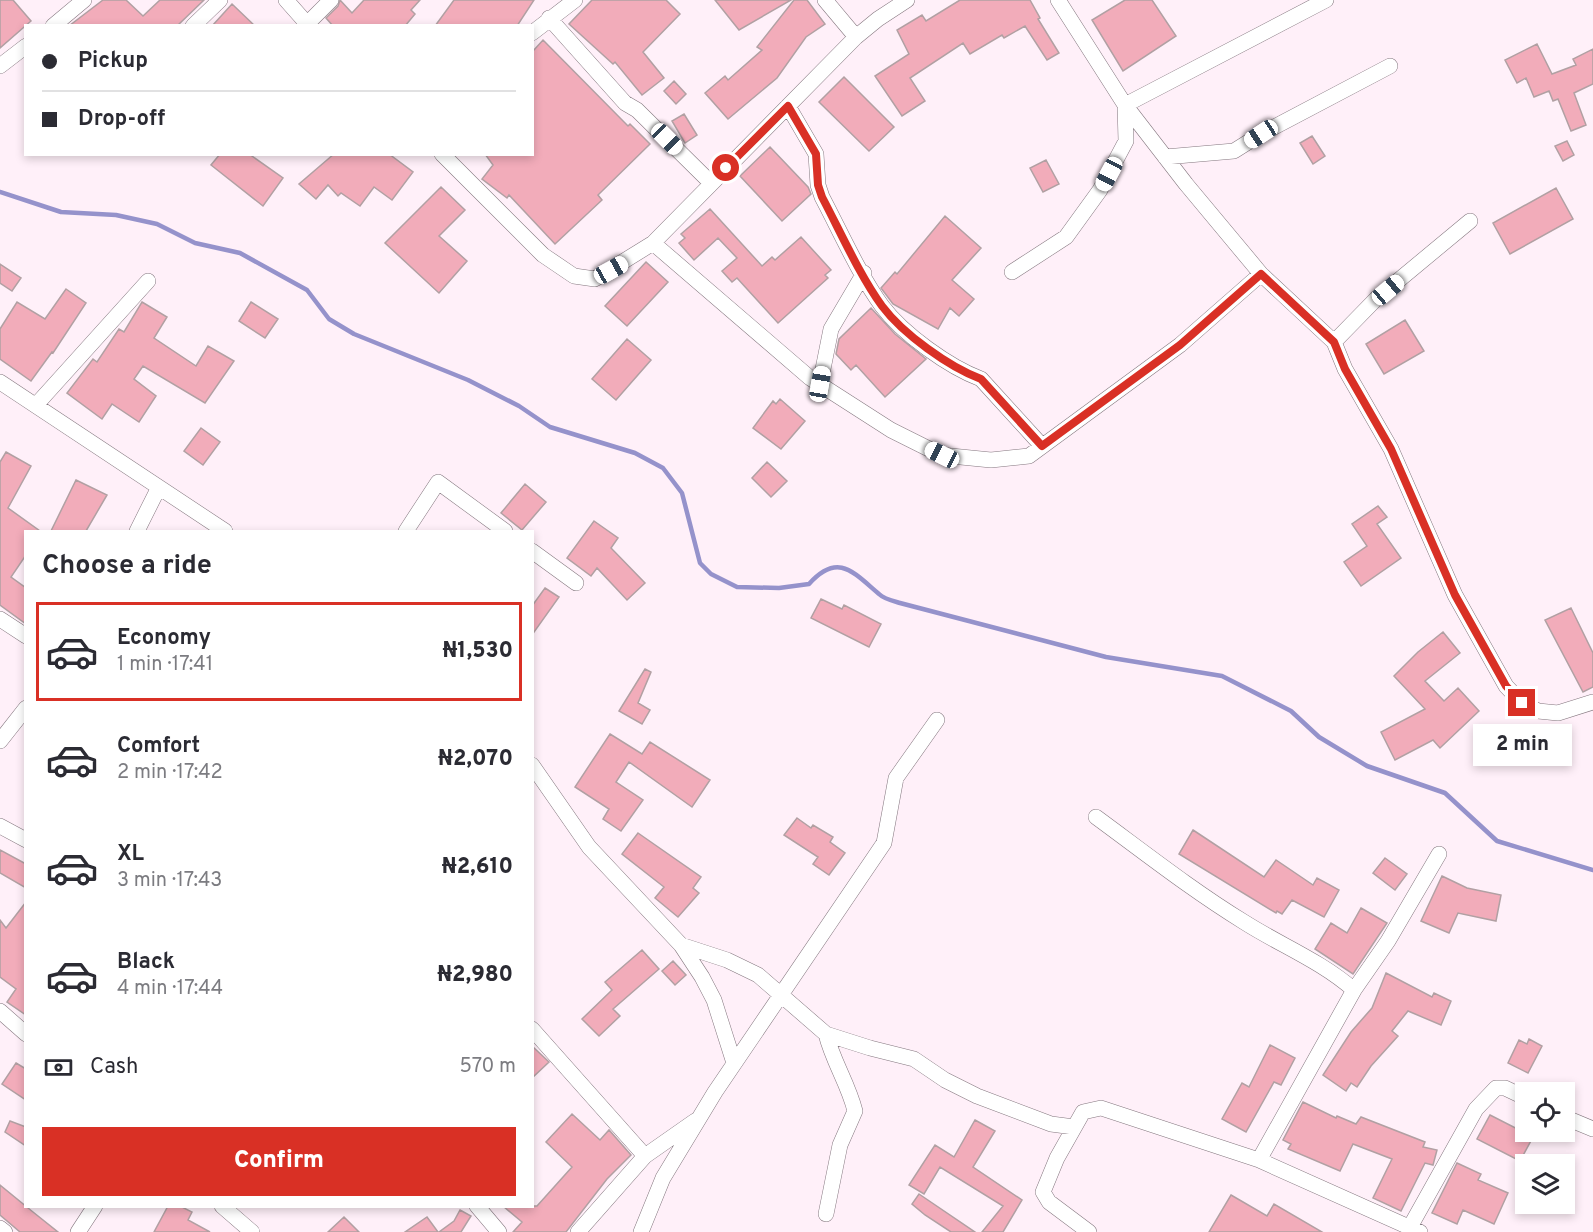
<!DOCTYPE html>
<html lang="en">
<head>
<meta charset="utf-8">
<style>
  body { margin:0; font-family:Overpass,sans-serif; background:#f7f7f7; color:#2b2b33; height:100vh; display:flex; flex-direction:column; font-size:22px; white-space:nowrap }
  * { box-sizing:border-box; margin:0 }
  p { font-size:20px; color:#7c7c81 }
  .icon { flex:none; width:33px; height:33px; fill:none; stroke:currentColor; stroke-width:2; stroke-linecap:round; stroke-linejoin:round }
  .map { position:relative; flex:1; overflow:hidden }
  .sheet { position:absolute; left:24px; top:530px; width:510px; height:678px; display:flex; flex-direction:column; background:#fff; border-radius:0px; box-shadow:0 3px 9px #0003 }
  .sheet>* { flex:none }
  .banner { position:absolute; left:24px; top:24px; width:510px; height:132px; border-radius:0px; box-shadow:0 3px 9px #0003; display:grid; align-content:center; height:132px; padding:0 18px; background:#fff }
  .buttons { position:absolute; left:1515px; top:1082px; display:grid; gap:12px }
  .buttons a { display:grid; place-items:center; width:60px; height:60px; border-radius:0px; background:#fff; box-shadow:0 3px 9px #0003; font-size:30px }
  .end { position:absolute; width:27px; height:27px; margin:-14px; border:8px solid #d93025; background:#fff; box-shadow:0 0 0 3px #fff }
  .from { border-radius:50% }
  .bubble { position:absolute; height:42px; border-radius:0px; background:#fff; box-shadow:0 3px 9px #0003; font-size:20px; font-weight:800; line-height:42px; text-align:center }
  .car { position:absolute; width:18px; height:36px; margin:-18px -9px; border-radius:8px; box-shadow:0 0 4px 2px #0007; background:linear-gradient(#fff 24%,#345 0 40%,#fff 0 76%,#345 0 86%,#fff 0) }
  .banner b { display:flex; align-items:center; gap:21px; height:57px; font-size:22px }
  .banner b+b { border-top:2px solid #e1e1e2 }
  .banner i { width:15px; height:15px; background:#2b2b33 }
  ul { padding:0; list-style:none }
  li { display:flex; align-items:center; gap:18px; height:99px; margin:0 12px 9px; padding:0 6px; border:3px solid transparent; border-radius:0px }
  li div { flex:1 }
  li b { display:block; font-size:22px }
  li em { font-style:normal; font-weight:800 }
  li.selected { border-color:#d93025 }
  li>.icon { width:54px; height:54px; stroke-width:1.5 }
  h2 { padding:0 18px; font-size:27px; line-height:72px }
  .pay { display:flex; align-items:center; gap:15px; height:66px; padding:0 18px; font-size:22px }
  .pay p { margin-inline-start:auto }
  .cta { display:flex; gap:12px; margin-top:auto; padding:12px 18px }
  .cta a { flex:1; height:69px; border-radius:0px; background:#d93025; color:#fff; font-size:24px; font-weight:800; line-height:69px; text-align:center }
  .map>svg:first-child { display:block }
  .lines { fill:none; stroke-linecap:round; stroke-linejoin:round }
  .stream { stroke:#9592cb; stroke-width:4.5 }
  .building { fill:#f2acba; stroke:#b1a0a3; stroke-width:1.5 }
  .street-casing { stroke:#84777f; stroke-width:16 }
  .street { stroke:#fff; stroke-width:15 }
  .route { stroke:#d93025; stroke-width:8 }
</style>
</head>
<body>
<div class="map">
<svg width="1593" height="1232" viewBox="0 0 1593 1232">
  <rect width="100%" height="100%" fill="#fff0f9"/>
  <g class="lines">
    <!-- stream -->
    <path class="stream" d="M 0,192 L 61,212 L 116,215 L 157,224 L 195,243 L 240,253 L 307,290 L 329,319 L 354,334 L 468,380 L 519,406 L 550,427 L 635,453 L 663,468 L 682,493 L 700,563 L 711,574 L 737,587 L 779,588 L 809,584 C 838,552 853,572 879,594 C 884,599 893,601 900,603 L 1106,657 L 1222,676 L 1291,711 L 1319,737 L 1367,766 L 1445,793 L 1497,841 L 1593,870"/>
  </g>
  <!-- building -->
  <path class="building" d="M 0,0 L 13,0 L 31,21 L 0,48 Z
    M 103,0 L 126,0 L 143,16 L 160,0 L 204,0 L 177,26 L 69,26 Z
    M 340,0 L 352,13 L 364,0 L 420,0 L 411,10 L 415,14 L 405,26 L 333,26 L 326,18 L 338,6 Z
    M 454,0 L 534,0 L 517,26 L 435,26 Z
    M 592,0 L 666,0 L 680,14 L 643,52 L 664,78 L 642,95 L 615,62 L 613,64 L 569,24 Z
    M 715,0 L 791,0 L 739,30 Z
    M 794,0 L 807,0 L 825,24 L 806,37 L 777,78 L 728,119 L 705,93 L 725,76 L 728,80 L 762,50 L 757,47 Z
    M 960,0 L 1030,0 L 1040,18 L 1038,19 L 1059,53 L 1047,60 L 1025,26 L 1004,38 L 1002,35 L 970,54 L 963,43 L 910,78 L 925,101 L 902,116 L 875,76 L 909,54 L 897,30 L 922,15 L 926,21 Z
    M 1125,0 L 1152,0 L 1176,36 L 1123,71 L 1092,20 Z
    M 232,4 L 255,26 L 212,26 Z
    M 543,40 L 628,126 L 630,124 L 650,144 L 598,195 L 602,200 L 555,244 L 509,195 L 507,198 L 482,179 L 493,165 L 485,154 L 532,154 L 533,51 Z
    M 1537,44 L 1552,74 L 1576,65 L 1573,59 L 1593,49 L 1593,84 L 1574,93 L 1586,125 L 1571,131 L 1558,99 L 1553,101 L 1549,91 L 1534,97 L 1526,78 L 1517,83 L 1505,60 Z
    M 844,77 L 894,127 L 869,151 L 819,102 Z
    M 674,81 L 686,94 L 676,104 L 664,91 Z
    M 684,114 L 697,135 L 685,143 L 672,121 Z
    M 1312,136 L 1325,156 L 1313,164 L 1300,143 Z
    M 1567,141 L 1574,155 L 1563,161 L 1555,146 Z
    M 770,147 L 808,187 L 811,194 L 782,221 L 740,176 Z
    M 220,154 L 249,154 L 283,178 L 263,206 L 211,165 Z
    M 334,154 L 389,154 L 413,172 L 392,200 L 374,187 L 360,206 L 341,193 L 338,196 L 328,185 L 316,199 L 299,184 Z
    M 1046,160 L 1059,184 L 1043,192 L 1030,168 Z
    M 441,187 L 465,210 L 439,236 L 467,261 L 439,293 L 385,243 Z
    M 1556,188 L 1573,219 L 1510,254 L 1493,223 Z
    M 710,209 L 762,266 L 772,257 L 775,260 L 801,237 L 831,270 L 825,275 L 828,278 L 778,323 L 737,278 L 732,282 L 722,271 L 737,258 L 718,238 L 694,260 L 679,243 L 685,238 L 681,234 Z
    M 945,216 L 981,248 L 952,280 L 974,299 L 959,316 L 950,308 L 938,329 L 893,304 L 881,288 L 895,272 L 897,274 Z
    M 646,262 L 668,282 L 627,326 L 605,306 Z
    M 0,264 L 21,278 L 12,291 L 0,283 Z
    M 66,289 L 86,303 L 53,353 L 52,352 L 31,381 L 0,359 L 0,329 L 17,302 L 45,319 Z
    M 142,302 L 167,317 L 154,338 L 196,366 L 208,346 L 234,361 L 205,403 L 143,366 L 134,379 L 156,396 L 139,422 L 112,404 L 102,419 L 67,393 L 93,359 L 97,362 L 119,329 L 124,332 Z
    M 251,302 L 278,319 L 265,338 L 239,321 Z
    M 871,308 L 895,334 L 926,359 L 885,397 L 856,365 L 851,370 L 836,354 L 839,339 Z
    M 1405,320 L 1424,351 L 1384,374 L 1366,344 Z
    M 627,339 L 651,360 L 616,400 L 592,379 Z
    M 780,399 L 805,421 L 781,449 L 753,428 L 773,401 L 776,404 Z
    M 201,428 L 220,442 L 203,465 L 184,451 Z
    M 6,452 L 31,466 L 8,508 L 40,531 L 26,531 L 26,555 L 11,577 L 26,588 L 26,624 L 0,605 L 0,462 Z
    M 767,462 L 787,481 L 771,497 L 752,478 Z
    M 76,480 L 107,495 L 86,531 L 51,531 Z
    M 525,484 L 546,502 L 522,530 L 501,513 Z
    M 1378,506 L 1387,517 L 1377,524 L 1401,558 L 1361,586 L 1344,562 L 1367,546 L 1352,524 Z
    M 594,521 L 618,538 L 611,548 L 645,583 L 627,600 L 597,568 L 591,576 L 567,558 Z
    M 545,588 L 559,597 L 532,635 L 532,606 Z
    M 821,599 L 842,609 L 844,605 L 881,624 L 869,647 L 811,618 Z
    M 1571,608 L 1593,653 L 1593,687 L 1583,692 L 1545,620 Z
    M 1443,632 L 1460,653 L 1425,681 L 1444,701 L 1458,688 L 1479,711 L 1440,748 L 1433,740 L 1395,760 L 1381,732 L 1425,709 L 1394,676 L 1418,652 Z
    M 645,669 L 651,672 L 638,703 L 650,710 L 642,724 L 619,711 Z
    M 610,734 L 642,754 L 650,742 L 710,780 L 692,807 L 629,762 L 616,782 L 643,800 L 621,831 L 603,819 L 609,809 L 575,787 Z
    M 797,818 L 811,828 L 813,825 L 833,837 L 830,842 L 845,853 L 829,875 L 813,864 L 818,857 L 784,835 Z
    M 1193,830 L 1264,877 L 1276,860 L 1313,885 L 1317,878 L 1339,890 L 1324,917 L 1292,900 L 1282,914 L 1277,911 L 1276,913 L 1179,854 Z
    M 638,833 L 701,877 L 693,888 L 699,893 L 678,917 L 655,898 L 664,887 L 622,854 Z
    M 0,850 L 26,864 L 26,888 L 0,873 Z
    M 1385,858 L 1407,874 L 1395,890 L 1373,873 Z
    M 1442,876 L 1467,888 L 1501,895 L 1496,921 L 1458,913 L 1449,933 L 1421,921 Z
    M 26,902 L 26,1015 L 7,1002 L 16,989 L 0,977 L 0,920 L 6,928 Z
    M 1361,908 L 1387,923 L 1353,974 L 1315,949 L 1331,923 L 1347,933 Z
    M 642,950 L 659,969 L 613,1009 L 620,1016 L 599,1036 L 582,1019 L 612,990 L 605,982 Z
    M 673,961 L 686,975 L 675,985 L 662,971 Z
    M 1386,973 L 1432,997 L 1434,993 L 1451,1001 L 1441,1025 L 1408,1011 L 1392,1031 L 1398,1036 L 1371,1066 L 1357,1087 L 1351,1083 L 1346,1091 L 1323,1075 L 1351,1032 L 1372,1008 Z
    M 1529,1039 L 1542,1046 L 1528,1073 L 1508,1063 L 1519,1040 L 1527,1044 Z
    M 1270,1045 L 1295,1058 L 1281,1085 L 1274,1082 L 1246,1132 L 1222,1119 L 1242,1083 L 1249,1087 Z
    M 532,1046 L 549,1062 L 532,1078 Z
    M 16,1063 L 26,1069 L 26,1100 L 2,1084 Z
    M 1303,1102 L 1336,1118 L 1337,1116 L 1356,1124 L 1361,1117 L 1425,1142 L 1423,1147 L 1437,1150 L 1433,1165 L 1425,1163 L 1401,1211 L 1373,1198 L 1392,1159 L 1353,1144 L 1340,1171 L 1288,1149 L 1291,1144 L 1283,1140 Z
    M 572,1114 L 600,1140 L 609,1130 L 631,1155 L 607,1179 L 566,1232 L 513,1232 L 522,1222 L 503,1206 L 537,1206 L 572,1167 L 546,1142 Z
    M 1490,1115 L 1533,1137 L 1520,1161 L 1477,1139 Z
    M 975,1120 L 995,1131 L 973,1167 L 1022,1200 L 1003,1232 L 982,1232 L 1003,1206 L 940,1167 L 924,1194 L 909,1185 L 935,1145 L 954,1157 Z
    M 10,1121 L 26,1127 L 26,1146 L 5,1132 Z
    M 1457,1163 L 1481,1174 L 1478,1180 L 1508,1193 L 1494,1224 L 1463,1210 L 1457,1224 L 1432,1213 Z
    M 0,1185 L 33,1212 L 58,1232 L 20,1232 L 0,1215 Z
    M 919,1194 L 975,1232 L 951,1232 L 925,1215 L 912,1204 Z
    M 1231,1195 L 1267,1216 L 1274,1204 L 1322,1232 L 1209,1232 Z
    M 168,1206 L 180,1206 L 192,1212 L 188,1220 L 210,1232 L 154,1232 Z
    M 460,1210 L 471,1216 L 461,1232 L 439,1232 L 454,1221 Z
    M 344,1217 L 359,1232 L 328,1232 Z
    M 427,1217 L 438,1232 L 405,1232 Z"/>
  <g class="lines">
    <!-- street casing -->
    <g class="street-casing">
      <path id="street" d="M 286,0 L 309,26
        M 825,0 L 856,37
        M 1058,0 L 1125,105 L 1186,184 L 1261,274 L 1334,342 L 1345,369 L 1391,449 L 1455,595 L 1506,686 L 1522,703 L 1538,711 L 1558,713 L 1593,702
        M 549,18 L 625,103 L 637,110 L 711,183
        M 307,24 L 331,0
        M 53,26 L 84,0
        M 193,26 L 220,0
        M 532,33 L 575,0
        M 0,66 L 26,46
        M 788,106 L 816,154 L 818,185 L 822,197 C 840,231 860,276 882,306 C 903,334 949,367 981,379 L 1042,446
        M 442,154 L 543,255 L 574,276 L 595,279 L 653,243 L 856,37 L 878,19 L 907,0
        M 1165,157 L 1234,151 L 1261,134 L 1390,66
        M 653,243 L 810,378 L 891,430 L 941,455 L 991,460 L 1029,456 L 1180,345 L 1261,274
        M 1012,272 L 1066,237 L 1100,190 L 1126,141 L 1125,105 L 1326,0
        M 1334,342 L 1376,299 L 1470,221
        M 0,382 L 225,531
        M 820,384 L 831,329 L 864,273
        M 36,405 L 148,281
        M 137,531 L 158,489
        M 406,531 L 438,482 L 505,531
        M 532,551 L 576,583
        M 0,619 L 26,636
        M 0,741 L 26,708
        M 532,765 L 589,847 L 681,945 L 702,977 L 714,1000 L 734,1063
        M 1096,817 C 1145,853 1192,890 1244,922 C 1280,945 1321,961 1354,990 L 1259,1160
        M 0,826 L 26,840
        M 681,945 L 727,960 L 758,975 L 826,1034 L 870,1048 L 914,1059 L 945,1080 L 977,1096 L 1051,1124 L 1074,1127
        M 1354,990 L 1388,941 L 1439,854
        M 0,1011 L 26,1034
        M 532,1029 L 645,1156
        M 826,1034 C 833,1062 848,1083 855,1111 L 840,1145 L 826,1214
        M 1564,1117 L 1593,1129
        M 222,1206 L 252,1232
        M 477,1206 L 499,1232
        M 1410,1227 L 1476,1109 L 1496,1088 L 1505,1088 L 1526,1098
        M 0,1228 L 5,1232
        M 78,1232 L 95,1206
        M 578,1232 L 645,1156 L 695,1121
        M 641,1232 L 663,1178 L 715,1092 L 884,843 L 896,778 L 937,720
        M 1089,1232 L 1049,1202 L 1043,1192 L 1057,1158 L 1083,1112 L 1101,1108 L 1259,1160 L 1420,1232"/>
    </g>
    <!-- street -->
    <use href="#street" class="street"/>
  </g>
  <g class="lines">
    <!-- route -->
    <path class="route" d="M 726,168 L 788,106 L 816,154 L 818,185 L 822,197 C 840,231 860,276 882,306 C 903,334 949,367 981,379 L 1042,446 L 1180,345 L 1261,274 L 1334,342 L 1345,369 L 1391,449 L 1455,595 L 1506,686 L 1522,703"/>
  </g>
</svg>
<div class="buttons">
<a><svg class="icon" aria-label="locate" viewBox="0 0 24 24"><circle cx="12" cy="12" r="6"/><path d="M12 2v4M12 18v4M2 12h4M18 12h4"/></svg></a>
<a><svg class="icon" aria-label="layers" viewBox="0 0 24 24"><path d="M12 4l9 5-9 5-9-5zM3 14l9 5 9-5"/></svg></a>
</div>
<i class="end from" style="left:726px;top:168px"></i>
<i class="end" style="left:1522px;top:703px"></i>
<div class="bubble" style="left:1473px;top:724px;width:99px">2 min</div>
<i class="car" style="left:1261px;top:134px;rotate:237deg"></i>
<i class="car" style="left:667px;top:139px;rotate:135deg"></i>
<i class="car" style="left:1109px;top:174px;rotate:208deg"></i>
<i class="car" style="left:611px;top:270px;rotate:61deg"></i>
<i class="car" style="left:1388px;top:290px;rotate:50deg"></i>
<i class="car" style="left:820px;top:384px;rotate:10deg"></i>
<i class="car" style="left:942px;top:455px;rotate:296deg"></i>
<div class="banner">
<b><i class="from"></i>Pickup</b>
<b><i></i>Drop-off</b>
</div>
<section class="sheet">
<h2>Choose a ride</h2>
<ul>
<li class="selected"><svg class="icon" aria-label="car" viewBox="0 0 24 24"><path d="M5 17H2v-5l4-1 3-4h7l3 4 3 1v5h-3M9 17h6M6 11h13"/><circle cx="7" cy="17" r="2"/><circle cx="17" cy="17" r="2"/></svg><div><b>Economy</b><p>1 min · 17:41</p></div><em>₦1,530</em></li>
<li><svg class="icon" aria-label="car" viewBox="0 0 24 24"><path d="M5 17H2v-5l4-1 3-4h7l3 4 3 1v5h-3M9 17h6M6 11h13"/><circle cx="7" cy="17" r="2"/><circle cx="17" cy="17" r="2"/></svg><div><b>Comfort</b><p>2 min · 17:42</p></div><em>₦2,070</em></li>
<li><svg class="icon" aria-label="car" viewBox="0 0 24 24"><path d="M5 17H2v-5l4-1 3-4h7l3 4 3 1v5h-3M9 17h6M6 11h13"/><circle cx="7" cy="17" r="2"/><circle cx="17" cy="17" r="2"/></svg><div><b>XL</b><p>3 min · 17:43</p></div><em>₦2,610</em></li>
<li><svg class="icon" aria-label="car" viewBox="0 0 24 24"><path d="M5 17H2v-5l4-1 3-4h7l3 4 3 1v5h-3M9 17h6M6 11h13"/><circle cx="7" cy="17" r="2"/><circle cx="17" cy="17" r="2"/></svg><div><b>Black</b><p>4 min · 17:44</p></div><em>₦2,980</em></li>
</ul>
<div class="pay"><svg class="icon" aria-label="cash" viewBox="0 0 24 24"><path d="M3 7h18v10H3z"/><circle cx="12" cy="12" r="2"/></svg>Cash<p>570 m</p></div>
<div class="cta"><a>Confirm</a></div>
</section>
</div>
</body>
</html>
